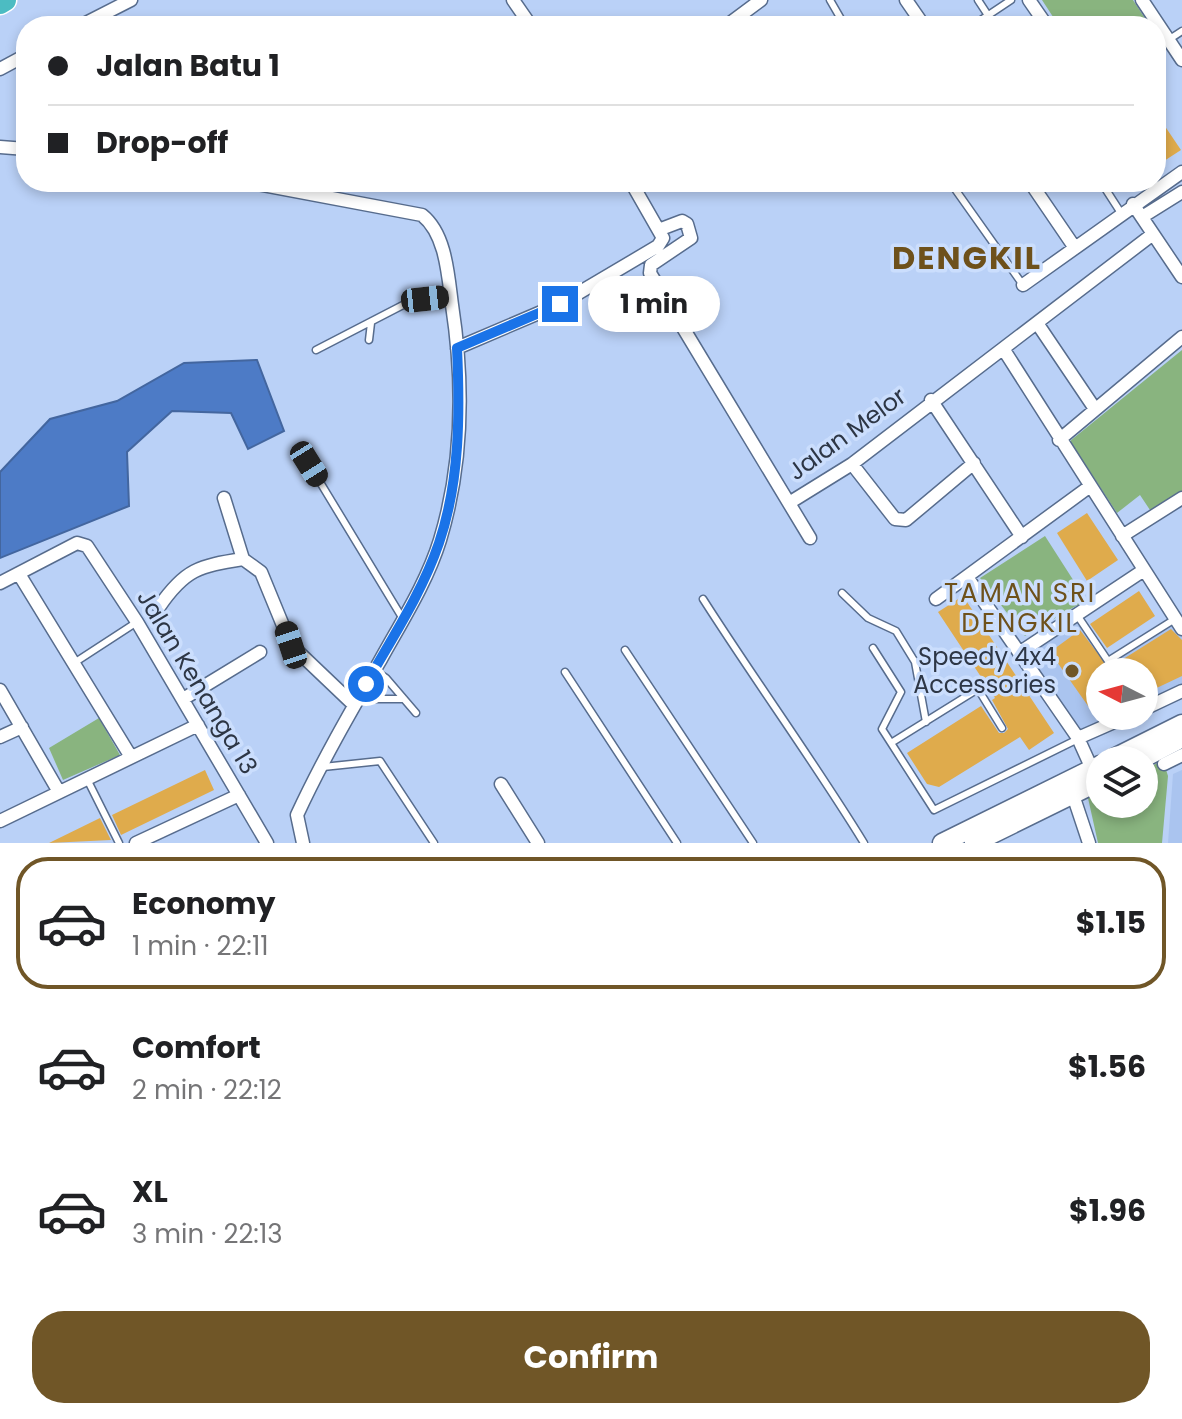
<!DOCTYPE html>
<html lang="en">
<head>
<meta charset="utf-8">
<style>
  body { margin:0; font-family:Poppins,sans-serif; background:#f2f2f2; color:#202124; height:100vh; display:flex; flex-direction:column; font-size:30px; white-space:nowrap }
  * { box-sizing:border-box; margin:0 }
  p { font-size:26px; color:#757577 }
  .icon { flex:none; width:44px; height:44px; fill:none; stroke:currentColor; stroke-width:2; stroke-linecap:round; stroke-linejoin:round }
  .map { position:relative; height:843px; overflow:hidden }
  .sheet { display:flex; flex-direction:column; background:#fff; flex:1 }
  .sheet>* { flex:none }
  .guide { position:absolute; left:16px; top:16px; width:1150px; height:176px; border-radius:32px; box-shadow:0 4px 12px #0003; display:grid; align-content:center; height:176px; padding:0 32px; background:#fff }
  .needle { width:52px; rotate:276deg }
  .tools { position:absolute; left:1086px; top:658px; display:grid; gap:16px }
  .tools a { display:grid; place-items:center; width:72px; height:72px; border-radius:50%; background:#fff; box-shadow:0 4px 12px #0003; font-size:40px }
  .end { position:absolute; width:36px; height:36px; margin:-18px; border:10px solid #1a73e8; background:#fff; box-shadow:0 0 0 4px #fff }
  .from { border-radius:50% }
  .bubble { position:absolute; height:56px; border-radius:28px; background:#fff; box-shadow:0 4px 12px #0003; font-size:26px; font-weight:700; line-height:56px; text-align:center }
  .car { position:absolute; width:24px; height:48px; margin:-24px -12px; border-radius:10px; box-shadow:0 0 6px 2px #0007; background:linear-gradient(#222 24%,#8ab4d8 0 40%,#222 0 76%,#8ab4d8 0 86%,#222 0) }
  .guide b { display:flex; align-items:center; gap:28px; height:76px; font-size:30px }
  .guide b+b { border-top:2px solid #e0e0e0 }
  .guide i { width:20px; height:20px; background:#202124 }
  ul { padding:14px 0 0; list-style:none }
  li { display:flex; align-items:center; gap:24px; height:132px; margin:0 16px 12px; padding:0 16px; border:4px solid transparent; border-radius:32px }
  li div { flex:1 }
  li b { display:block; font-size:30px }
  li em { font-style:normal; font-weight:700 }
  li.current { border-color:#705627 }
  li>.icon { width:72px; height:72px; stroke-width:1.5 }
  .primary-button { display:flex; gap:16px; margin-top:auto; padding:16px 32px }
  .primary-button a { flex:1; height:92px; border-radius:32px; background:#705627; color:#fff; font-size:32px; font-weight:700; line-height:92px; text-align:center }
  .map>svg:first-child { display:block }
  .built { fill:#aac4ef }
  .green { fill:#89b47f }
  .water { fill:#4d7bc6; stroke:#43669f; stroke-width:2 }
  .building { fill:#dfab4c }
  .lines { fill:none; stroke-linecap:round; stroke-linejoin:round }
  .lane-casing { stroke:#576c8d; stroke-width:9 }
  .street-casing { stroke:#576c8d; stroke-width:15 }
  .secondary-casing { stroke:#576c8d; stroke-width:21 }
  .highway-casing { stroke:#fff; stroke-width:25 }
  .lane { stroke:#fff; stroke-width:6 }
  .street { stroke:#fff; stroke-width:12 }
  .secondary { stroke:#fff; stroke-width:18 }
  .highway { stroke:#4cbcc2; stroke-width:22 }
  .route { stroke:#1a73e8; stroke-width:10 }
  .poi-dot { fill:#705627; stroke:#cbdefd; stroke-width:3 }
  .labels { text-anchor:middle; stroke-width:7; stroke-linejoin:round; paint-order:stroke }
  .street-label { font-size:24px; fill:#2d3645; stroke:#cbdefd }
  .poi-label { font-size:24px; fill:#2d3645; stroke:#cbdefd; text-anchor:end }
  .neighbourhood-label { font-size:26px; letter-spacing:2px; fill:#6e511b; stroke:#cbdefd }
  .district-label { font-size:32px; font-weight:bold; letter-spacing:2px; fill:#6e511b; stroke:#cbdefd }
</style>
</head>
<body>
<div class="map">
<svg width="1182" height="843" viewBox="0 0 1182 843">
  <rect width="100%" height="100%" fill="#bad1f7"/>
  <!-- built -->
  <path class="built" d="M 1077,620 L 1108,664 L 1173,623 L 1182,637 L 1182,687 L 1144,704 L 1144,672 L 1100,672 L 1100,716 L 1117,716 L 1079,733 L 1026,655 Z
    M 1182,770 L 1182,843 L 1168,843 L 1173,774 Z"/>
  <!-- green -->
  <path class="green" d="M 1042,0 L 1133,0 L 1150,26 L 1059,26 Z
    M 1182,350 L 1182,494 L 1152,513 L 1140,495 L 1117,513 L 1070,441 Z
    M 1045,536 L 1086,600 L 1025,636 L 980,578 Z
    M 99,718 L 120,755 L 63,780 L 49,748 Z
    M 1163,760 L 1168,776 L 1162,843 L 1098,843 L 1088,798 L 1100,792 L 1100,804 L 1144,804 L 1144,770 Z"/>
  <!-- water -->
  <path class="water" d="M 257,360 L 284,431 L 248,449 L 231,413 L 172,411 L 127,452 L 129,506 L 0,558 L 0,472 L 50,419 L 117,401 L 184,363 Z"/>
  <!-- building -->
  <path class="building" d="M 1156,113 L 1181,150 L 1164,161 L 1156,149 Z
    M 1087,513 L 1118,560 L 1087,581 L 1057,533 Z
    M 1139,591 L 1155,616 L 1107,648 L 1090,624 Z
    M 963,596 L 1054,733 L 1029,750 L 1020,737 L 939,787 L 927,784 L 907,753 L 981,706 L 999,733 L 1004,733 L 1008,729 L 992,700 L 995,698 L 938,612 Z
    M 1171,629 L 1182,640 L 1182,676 L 1144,694 L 1144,672 L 1100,672 L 1100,711 L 1093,713 L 1050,652 L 1080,630 L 1109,668 Z
    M 205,770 L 214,790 L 121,835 L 112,815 Z
    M 100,818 L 111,840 L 49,843 Z"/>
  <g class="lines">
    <!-- lane casing -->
    <g class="lane-casing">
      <path id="lane" d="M 830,0 L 845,26
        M 978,0 L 995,26
        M 972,26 L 1011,0
        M 1156,48 L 1182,31
        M 950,182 L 1023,285
        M 1101,182 L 1121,213
        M 369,340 L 371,323
        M 316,350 L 403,305 L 451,296
        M 309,464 L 403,619
        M 842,593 L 868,618 L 896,631 L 915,662 L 926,722
        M 703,599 C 756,682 813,760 864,843
        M 1077,615 L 1108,661 L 1175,619
        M 873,648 L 901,692 L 882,729 L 891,743
        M 625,650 L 753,843
        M 74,663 L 137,622
        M 374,670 L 386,678 L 416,713
        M 565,672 L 677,843
        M 358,699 L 404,699
        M 1002,728 L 978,689 L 891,743 L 934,810 L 1078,739
        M 323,767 L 380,761 L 434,843
        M 87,779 L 119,843"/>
    </g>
    <!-- street casing -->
    <g class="street-casing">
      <path id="street" d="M 513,0 L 531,26
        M 906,0 L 924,26
        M 1029,0 L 1047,26
        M 1142,0 L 1182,60
        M 80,26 L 131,0
        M 726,26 L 761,0
        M 0,69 L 26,55
        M 0,147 L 26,149
        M 247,182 L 422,215 C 446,234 448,275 452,305 C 464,383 463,464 440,540 C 427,582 402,621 381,659 C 351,711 322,761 297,815 L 303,843
        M 1030,182 L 1075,248
        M 1133,204 L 1182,277
        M 1142,217 L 1182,192
        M 661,229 L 682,221 L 687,224 L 691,238 L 651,265 L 650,273 L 810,538
        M 1023,285 L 1182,172
        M 1037,323 L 1095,409
        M 457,348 L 560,304 L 658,246 L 663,238 L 631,182
        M 1004,350 L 1182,629
        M 931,400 L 1022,537
        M 1059,440 L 1182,337
        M 852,464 L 895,519 L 906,520 L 974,463
        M 224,498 L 243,559 L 261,572 L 291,645 L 354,705
        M 789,503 L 852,464 L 1153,234
        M 1122,536 L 1182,498
        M 19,574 L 131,757
        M 967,577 L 1078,738 L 1092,769
        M 0,583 L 77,543 L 87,546 L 137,622 L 267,843
        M 936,599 L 1089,487
        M 159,607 C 185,569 199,566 243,559
        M 1019,653 L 1144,570
        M 0,690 L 59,792
        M 183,699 L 260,652
        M 1144,709 L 1182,691
        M 0,737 L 22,727
        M 1078,738 L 1128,716
        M 1164,764 L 1182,755
        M 501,784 L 538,843
        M 1073,795 L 1089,843
        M 0,821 L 198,725
        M 136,843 L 239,795"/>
    </g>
    <!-- secondary casing -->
    <g class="secondary-casing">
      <path id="secondary" d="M 1110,760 L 1182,724
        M 1140,760 L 1182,738
        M 942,843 L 1100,765
        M 974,843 L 1100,781"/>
    </g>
    <!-- highway casing -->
    <g class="highway-casing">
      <path id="highway" d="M 0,3 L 5,0"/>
    </g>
    <!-- lane -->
    <use href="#lane" class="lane"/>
    <!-- street -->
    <use href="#street" class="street"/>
    <!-- secondary -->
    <use href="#secondary" class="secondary"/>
    <!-- highway -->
    <use href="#highway" class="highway"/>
  </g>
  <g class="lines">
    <!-- route -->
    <path class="route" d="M 366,684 C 392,638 422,593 439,543 C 460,481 460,413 457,348 L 560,304"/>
  </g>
  <!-- markers -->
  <circle class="poi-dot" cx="1072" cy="671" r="8"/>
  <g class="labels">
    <!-- street labels -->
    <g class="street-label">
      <text transform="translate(847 434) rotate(-36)" y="8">Jalan Melor</text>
      <text transform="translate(197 682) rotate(59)" y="8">Jalan Kenanga 13</text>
    </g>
    <!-- poi labels -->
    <g class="poi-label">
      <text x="1056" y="665">Speedy 4x4<tspan x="1056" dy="28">Accessories</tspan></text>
    </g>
    <!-- neighbourhood labels -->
    <g class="neighbourhood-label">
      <text x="1020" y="602">TAMAN SRI<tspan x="1020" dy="30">DENGKIL</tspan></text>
    </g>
    <!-- district labels -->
    <g class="district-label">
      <text x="967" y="269">DENGKIL</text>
    </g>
  </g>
</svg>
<div class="tools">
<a><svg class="needle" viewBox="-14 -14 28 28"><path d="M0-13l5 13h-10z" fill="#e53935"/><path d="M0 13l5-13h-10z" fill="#757577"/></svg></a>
<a><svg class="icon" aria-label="layers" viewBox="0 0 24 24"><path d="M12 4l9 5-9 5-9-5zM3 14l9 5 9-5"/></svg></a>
</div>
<i class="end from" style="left:366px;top:684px"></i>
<i class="end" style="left:560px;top:304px"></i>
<div class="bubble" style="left:588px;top:276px;width:132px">1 min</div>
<i class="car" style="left:425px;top:299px;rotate:84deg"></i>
<i class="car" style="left:309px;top:464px;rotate:148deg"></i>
<i class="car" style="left:291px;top:645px;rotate:342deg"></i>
<div class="guide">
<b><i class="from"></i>Jalan Batu 1</b>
<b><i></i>Drop-off</b>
</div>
</div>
<section class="sheet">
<ul>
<li class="current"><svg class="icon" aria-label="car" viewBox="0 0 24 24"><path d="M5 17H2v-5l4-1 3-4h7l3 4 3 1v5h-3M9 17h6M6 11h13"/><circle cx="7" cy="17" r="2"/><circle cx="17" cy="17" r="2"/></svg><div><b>Economy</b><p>1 min · 22:11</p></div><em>$1.15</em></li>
<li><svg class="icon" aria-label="car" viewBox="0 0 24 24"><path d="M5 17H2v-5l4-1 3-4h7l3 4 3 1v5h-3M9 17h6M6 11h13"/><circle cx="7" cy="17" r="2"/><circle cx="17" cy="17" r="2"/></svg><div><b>Comfort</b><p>2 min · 22:12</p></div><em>$1.56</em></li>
<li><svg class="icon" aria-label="car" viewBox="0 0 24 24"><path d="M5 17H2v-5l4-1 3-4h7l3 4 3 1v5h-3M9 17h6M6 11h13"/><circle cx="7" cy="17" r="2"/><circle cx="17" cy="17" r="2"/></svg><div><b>XL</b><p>3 min · 22:13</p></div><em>$1.96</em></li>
</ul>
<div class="primary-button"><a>Confirm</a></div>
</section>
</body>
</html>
